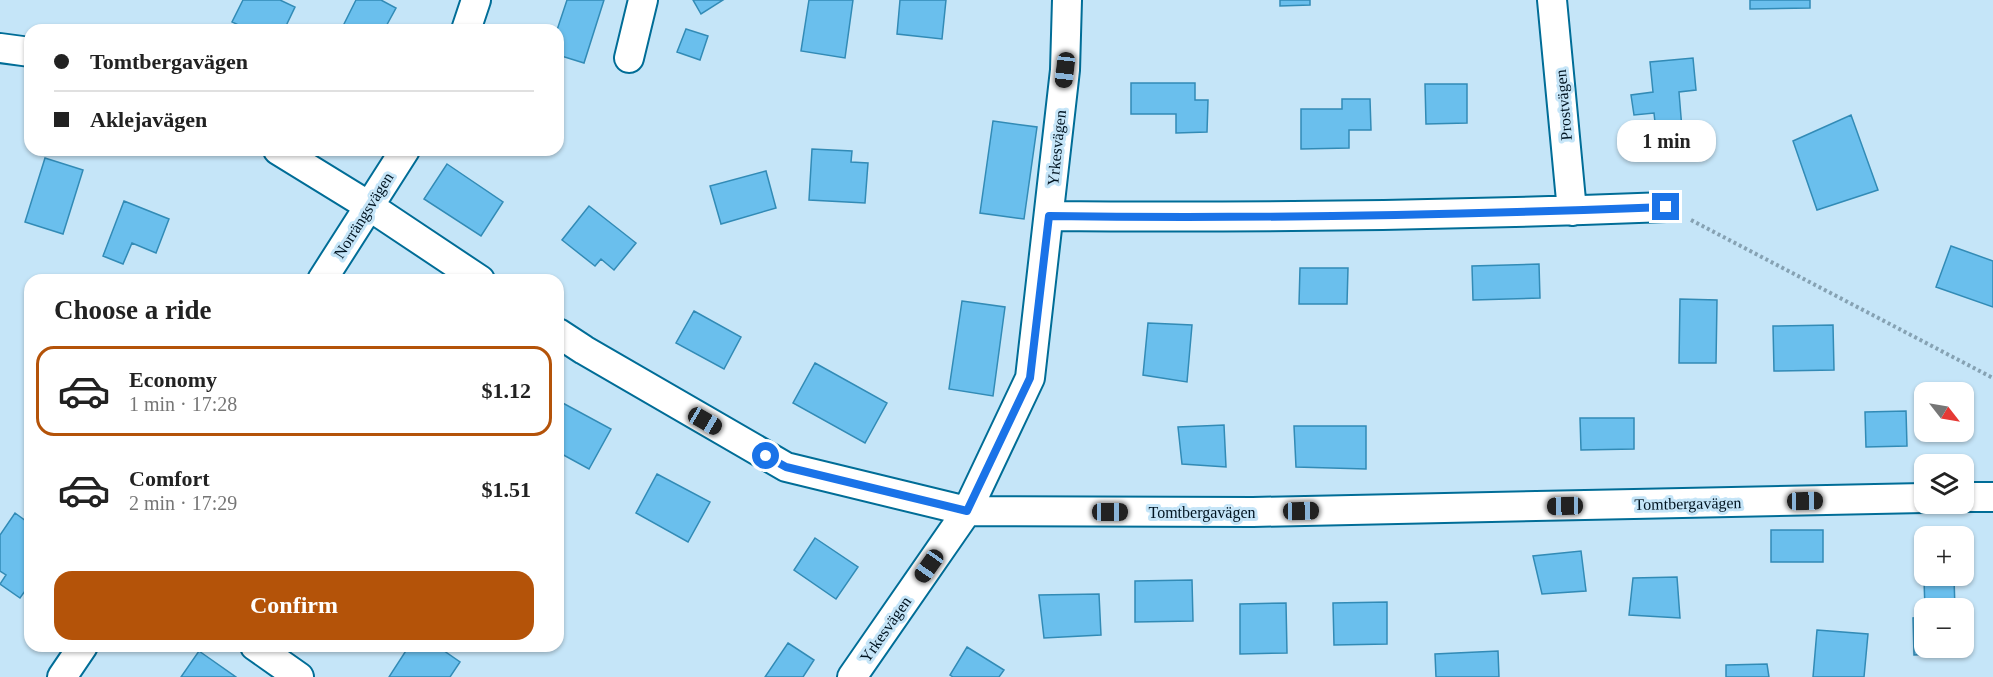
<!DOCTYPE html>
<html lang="en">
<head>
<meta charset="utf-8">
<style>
  body { margin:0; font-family:Georgia,serif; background:#f2f2f2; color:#222; height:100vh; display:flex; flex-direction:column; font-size:22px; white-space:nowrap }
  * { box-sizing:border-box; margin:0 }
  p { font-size:20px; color:#767676 }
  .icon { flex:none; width:33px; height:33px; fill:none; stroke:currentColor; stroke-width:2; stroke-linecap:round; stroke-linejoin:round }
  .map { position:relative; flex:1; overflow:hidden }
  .details { position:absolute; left:24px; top:274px; width:540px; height:378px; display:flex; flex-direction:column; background:#fff; border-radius:18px; box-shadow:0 2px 4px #0004 }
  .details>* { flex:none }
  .top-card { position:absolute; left:24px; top:24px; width:540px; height:132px; border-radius:18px; box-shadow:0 2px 4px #0004; display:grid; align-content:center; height:132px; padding:0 30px; background:#fff }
  .needle { width:39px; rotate:121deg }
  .fabs { position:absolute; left:1914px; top:382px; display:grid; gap:12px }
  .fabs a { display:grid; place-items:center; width:60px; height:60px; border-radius:12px; background:#fff; box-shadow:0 2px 4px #0004; font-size:30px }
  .end { position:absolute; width:27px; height:27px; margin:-14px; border:8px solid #1a73e8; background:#fff; box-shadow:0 0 0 3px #fff }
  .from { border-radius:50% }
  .bubble { position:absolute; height:42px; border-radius:18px; background:#fff; box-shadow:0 2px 4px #0004; font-size:20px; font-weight:700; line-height:42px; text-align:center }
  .car { position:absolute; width:18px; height:36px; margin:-18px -9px; border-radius:8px; box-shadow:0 0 4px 2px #0007; background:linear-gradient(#222 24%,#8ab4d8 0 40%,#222 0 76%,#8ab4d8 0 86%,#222 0) }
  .top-card b { display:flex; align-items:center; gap:21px; height:57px; font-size:22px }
  .top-card b+b { border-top:2px solid #e0e0e0 }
  .top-card i { width:15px; height:15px; background:#222 }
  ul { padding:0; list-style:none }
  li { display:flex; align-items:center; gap:18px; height:90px; margin:0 12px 9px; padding:0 18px; border:3px solid transparent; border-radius:18px }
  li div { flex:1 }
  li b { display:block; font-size:22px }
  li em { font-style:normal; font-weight:700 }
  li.selected { border-color:#b45309 }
  li>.icon { width:54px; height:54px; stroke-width:1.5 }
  h2 { padding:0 30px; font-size:27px; line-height:72px }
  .button { display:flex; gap:12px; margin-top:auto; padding:12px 30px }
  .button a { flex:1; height:69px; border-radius:18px; background:#b45309; color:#fff; font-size:24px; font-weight:700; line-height:69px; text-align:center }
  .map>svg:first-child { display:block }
  .building { fill:#6abfed; stroke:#328bb6; stroke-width:1.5 }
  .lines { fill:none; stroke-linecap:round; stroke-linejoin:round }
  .minor-casing { stroke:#006d97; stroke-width:32 }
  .path { stroke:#86a2b3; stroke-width:4; stroke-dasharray:3 3; stroke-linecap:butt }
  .minor { stroke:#fff; stroke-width:28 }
  .route { stroke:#1a73e8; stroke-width:8 }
  .labels { text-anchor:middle; stroke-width:6; stroke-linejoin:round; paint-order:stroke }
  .street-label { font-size:16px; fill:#001421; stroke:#c5e5f8 }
</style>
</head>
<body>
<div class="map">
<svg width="1993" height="677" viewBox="0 0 1993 677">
  <rect width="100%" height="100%" fill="#c5e5f8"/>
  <!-- building -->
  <path class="building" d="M 243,0 L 280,0 L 295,7 L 284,30 L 249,30 L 232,22 Z
    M 356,0 L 381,0 L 396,8 L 384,30 L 341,30 Z
    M 567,0 L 604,0 L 584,63 L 558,55 L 557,30 Z
    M 693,0 L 723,0 L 701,14 Z
    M 809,0 L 853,0 L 845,58 L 801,51 Z
    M 900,0 L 946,0 L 942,39 L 897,34 Z
    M 1280,0 L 1310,0 L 1310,5 L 1280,6 Z
    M 1750,0 L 1810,0 L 1810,8 L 1750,9 Z
    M 686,29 L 708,36 L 700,60 L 677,52 Z
    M 1693,58 L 1696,90 L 1679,92 L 1682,129 L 1656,132 L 1654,113 L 1634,115 L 1631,95 L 1653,92 L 1650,62 Z
    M 1131,83 L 1195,83 L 1195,100 L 1208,100 L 1207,132 L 1176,133 L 1176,114 L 1131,114 Z
    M 1425,84 L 1467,84 L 1467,123 L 1426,124 Z
    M 1342,99 L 1370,99 L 1371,130 L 1349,130 L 1349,148 L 1301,149 L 1301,109 L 1342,109 Z
    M 1851,115 L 1878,190 L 1817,210 L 1793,141 Z
    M 993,121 L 1037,127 L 1024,219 L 980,213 Z
    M 812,149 L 852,151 L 851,162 L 868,163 L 865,203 L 809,200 Z
    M 45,158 L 83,170 L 63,234 L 25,222 Z
    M 447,164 L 503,202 L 481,236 L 424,199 Z
    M 766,171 L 776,208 L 721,224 L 710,186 Z
    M 124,201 L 169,219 L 156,253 L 132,243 L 123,264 L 103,256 Z
    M 589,206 L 636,243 L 614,270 L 601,259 L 595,266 L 562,240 Z
    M 1951,246 L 1993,261 L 1993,307 L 1936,287 Z
    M 1539,264 L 1540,298 L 1473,300 L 1472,266 Z
    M 1300,268 L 1348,268 L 1347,304 L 1299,304 Z
    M 1680,299 L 1717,300 L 1716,363 L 1679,363 Z
    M 962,301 L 1005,307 L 993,396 L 949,389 Z
    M 694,311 L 741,337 L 724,369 L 676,343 Z
    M 1148,323 L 1192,325 L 1187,382 L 1143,375 Z
    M 1833,325 L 1834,370 L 1774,371 L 1773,326 Z
    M 815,363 L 887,403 L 865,443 L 793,403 Z
    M 559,401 L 611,429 L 589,469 L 558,452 Z
    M 1906,411 L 1907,446 L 1866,447 L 1865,412 Z
    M 1580,418 L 1634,418 L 1634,449 L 1581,450 Z
    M 1224,425 L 1226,467 L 1182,464 L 1178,427 Z
    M 1294,426 L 1366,426 L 1366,469 L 1296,467 Z
    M 657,474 L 710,502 L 688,542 L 636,513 Z
    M 15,513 L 30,524 L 30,584 L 20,598 L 0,584 L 6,575 L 0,571 L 0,535 Z
    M 1771,530 L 1823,530 L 1823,562 L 1771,562 Z
    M 815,538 L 858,567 L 836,599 L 794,570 Z
    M 1581,551 L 1586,591 L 1542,594 L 1533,556 Z
    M 1677,577 L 1680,618 L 1629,615 L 1633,578 Z
    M 1954,578 L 1955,609 L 1925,609 L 1924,580 Z
    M 1192,580 L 1193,621 L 1135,622 L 1135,581 Z
    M 1099,594 L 1101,635 L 1044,638 L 1039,595 Z
    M 1387,602 L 1387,644 L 1334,645 L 1333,603 Z
    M 1286,603 L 1287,653 L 1240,654 L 1240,604 Z
    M 1924,617 L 1924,648 L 1957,648 L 1957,653 L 1914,655 L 1913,618 Z
    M 1817,630 L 1868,634 L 1864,677 L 1813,677 Z
    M 788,643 L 814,660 L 803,677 L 765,677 Z
    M 409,646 L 437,646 L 460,662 L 450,677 L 389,677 Z
    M 967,647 L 1004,670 L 999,677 L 953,677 L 950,675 Z
    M 199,651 L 236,677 L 181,677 Z
    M 1498,651 L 1499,677 L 1436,677 L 1435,654 Z
    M 1767,664 L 1769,677 L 1726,677 L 1726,665 Z"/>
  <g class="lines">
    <!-- minor casing -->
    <g class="minor-casing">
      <path id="minor" d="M 1552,0 L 1572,211
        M 466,30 L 476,0
        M 0,48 L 30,52
        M 629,58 L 643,0
        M 278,150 L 369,206 L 480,280
        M 1049,216 C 1255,218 1460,215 1666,207
        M 322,280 L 405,150
        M 558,333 L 584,350 L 786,467 L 967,511 L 1253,512 L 1924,498
        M 1964,497 L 1993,497
        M 255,646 L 299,677
        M 62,677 L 83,646
        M 852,677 L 967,511 L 1030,378 L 1065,70 L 1067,0"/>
    </g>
    <!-- path -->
    <path class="path" d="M 1691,220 L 1993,378"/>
    <!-- minor -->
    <use href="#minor" class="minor"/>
  </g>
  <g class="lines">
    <!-- route -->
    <path class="route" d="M 766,456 L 786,467 L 967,511 L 1030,378 L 1049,216 C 1255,219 1461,215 1666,207"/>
  </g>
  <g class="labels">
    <!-- street labels -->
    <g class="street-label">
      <text transform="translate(1563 105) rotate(-95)" y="6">Prostvägen</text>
      <text transform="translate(1056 148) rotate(-84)" y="6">Yrkesvägen</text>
      <text transform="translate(363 215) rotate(-58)" y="6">Norrängsvägen</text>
      <text transform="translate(1688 503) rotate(-1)" y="6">Tomtbergavägen</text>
      <text x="1202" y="518">Tomtbergavägen</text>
      <text transform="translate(885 629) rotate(-55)" y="6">Yrkesvägen</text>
    </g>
  </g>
</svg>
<div class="fabs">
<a><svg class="needle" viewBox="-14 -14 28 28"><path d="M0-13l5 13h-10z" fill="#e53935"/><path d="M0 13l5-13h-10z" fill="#767676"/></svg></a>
<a><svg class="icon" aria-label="layers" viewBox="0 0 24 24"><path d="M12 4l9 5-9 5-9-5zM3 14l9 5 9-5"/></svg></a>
<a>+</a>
<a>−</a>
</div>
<i class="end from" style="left:766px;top:456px"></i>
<i class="end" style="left:1666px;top:207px"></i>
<div class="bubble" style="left:1617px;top:120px;width:99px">1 min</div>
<i class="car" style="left:1065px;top:70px;rotate:187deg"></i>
<i class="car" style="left:705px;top:421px;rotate:120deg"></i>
<i class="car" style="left:1805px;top:501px;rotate:89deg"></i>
<i class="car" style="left:1565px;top:506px;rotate:269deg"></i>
<i class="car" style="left:1301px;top:511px;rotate:89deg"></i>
<i class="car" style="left:1110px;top:512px;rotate:90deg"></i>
<i class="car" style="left:929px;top:566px;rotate:215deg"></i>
<div class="top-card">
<b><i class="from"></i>Tomtbergavägen</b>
<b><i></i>Aklejavägen</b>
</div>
<section class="details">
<h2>Choose a ride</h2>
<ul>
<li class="selected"><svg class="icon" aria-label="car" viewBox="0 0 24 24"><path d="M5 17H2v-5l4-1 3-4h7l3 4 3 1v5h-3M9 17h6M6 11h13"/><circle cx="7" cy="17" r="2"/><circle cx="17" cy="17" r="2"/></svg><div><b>Economy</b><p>1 min · 17:28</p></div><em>$1.12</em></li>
<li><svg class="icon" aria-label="car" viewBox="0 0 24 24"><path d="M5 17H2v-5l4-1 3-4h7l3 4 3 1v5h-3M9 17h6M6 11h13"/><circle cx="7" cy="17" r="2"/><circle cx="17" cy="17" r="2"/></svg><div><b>Comfort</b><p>2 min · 17:29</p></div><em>$1.51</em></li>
</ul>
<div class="button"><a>Confirm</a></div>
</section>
</div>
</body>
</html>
